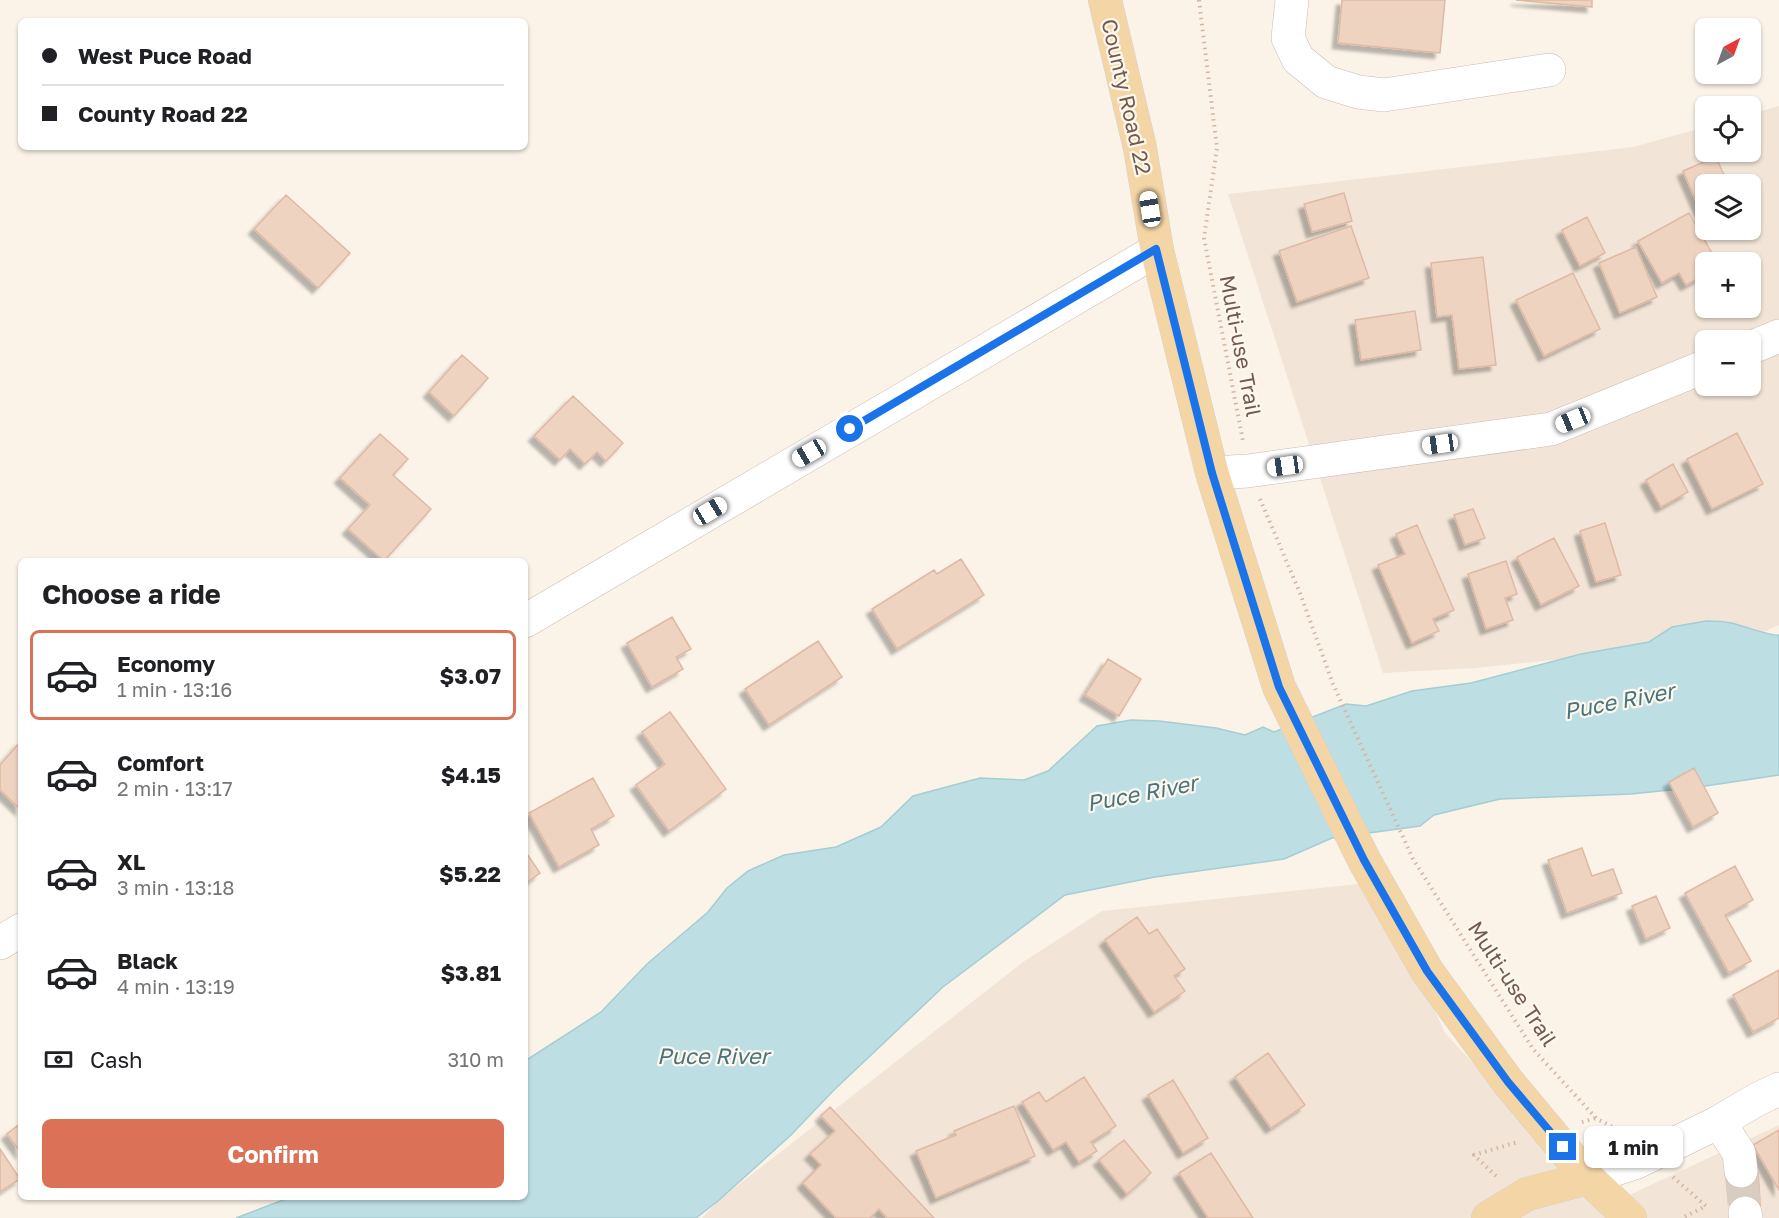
<!DOCTYPE html>
<html lang="en">
<head>
<meta charset="utf-8">
<style>
  body { margin:0; font-family:"Golos Text",sans-serif; background:#f6f6f6; color:#202124; height:100vh; display:flex; flex-direction:column; font-size:22px; white-space:nowrap }
  * { box-sizing:border-box; margin:0 }
  p { font-size:20px; color:#757577 }
  .icon { flex:none; width:33px; height:33px; fill:none; stroke:currentColor; stroke-width:2; stroke-linecap:round; stroke-linejoin:round }
  .map { position:relative; flex:1; overflow:hidden }
  .drawer { position:absolute; left:18px; top:558px; width:510px; height:642px; display:flex; flex-direction:column; background:#fff; border-radius:9px; box-shadow:0 2px 4px #0004 }
  .drawer>* { flex:none }
  .guide { position:absolute; left:18px; top:18px; width:510px; height:132px; border-radius:9px; box-shadow:0 2px 4px #0004; display:grid; align-content:center; height:132px; padding:0 24px; background:#fff }
  .needle { width:39px; rotate:41deg }
  .controls { position:absolute; left:1695px; top:18px; display:grid; gap:12px }
  .controls a { display:grid; place-items:center; width:66px; height:66px; border-radius:9px; background:#fff; box-shadow:0 2px 4px #0004; font-size:30px }
  .end { position:absolute; width:27px; height:27px; margin:-14px; border:8px solid #1a73e8; background:#fff; box-shadow:0 0 0 3px #fff }
  .from { border-radius:50% }
  .bubble { position:absolute; height:42px; border-radius:9px; background:#fff; box-shadow:0 2px 4px #0004; font-size:20px; font-weight:700; line-height:42px; text-align:center }
  .car { position:absolute; width:18px; height:36px; margin:-18px -9px; border-radius:8px; box-shadow:0 0 4px 2px #0007; background:linear-gradient(#fff 24%,#345 0 40%,#fff 0 76%,#345 0 86%,#fff 0) }
  .guide b { display:flex; align-items:center; gap:21px; height:57px; font-size:22px }
  .guide b+b { border-top:2px solid #e0e0e0 }
  .guide i { width:15px; height:15px; background:#202124 }
  ul { padding:0; list-style:none }
  li { display:flex; align-items:center; gap:18px; height:90px; margin:0 12px 9px; padding:0 12px; border:3px solid transparent; border-radius:9px }
  li div { flex:1 }
  li b { display:block; font-size:22px }
  li em { font-style:normal; font-weight:700 }
  li.selected { border-color:#db7257 }
  li>.icon { width:54px; height:54px; stroke-width:1.5 }
  h2 { padding:0 24px; font-size:27px; line-height:72px }
  .pay { display:flex; align-items:center; gap:15px; height:66px; padding:0 24px; font-size:22px }
  .pay p { margin-inline-start:auto }
  .primary-button { display:flex; gap:12px; margin-top:auto; padding:12px 24px }
  .primary-button a { flex:1; height:69px; border-radius:9px; background:#db7257; color:#fff; font-size:24px; font-weight:700; line-height:69px; text-align:center }
  .map>svg:first-child { display:block }
  .residential { fill:#f2e5d7; fill-rule:evenodd }
  .water { fill:#bddee3; stroke:#a5cdd4; stroke-width:1.5 }
  .building { fill:#eed3c1; stroke:#dfb9a3; stroke-width:1.5; filter:url(#shadow) }
  .lines { fill:none; stroke-linecap:round; stroke-linejoin:round }
  .minor-tunnel { stroke:#d9cdc2; stroke-width:33; stroke-dasharray:33 16; stroke-linecap:butt }
  .minor-casing { stroke:#ccbbaf; stroke-width:34 }
  .major-casing { stroke:#d8d1cd; stroke-width:34 }
  .path { stroke:#d3b6a4; stroke-width:4; stroke-dasharray:1.5 4.5; stroke-linecap:butt }
  .minor { stroke:#fff; stroke-width:33 }
  .major { stroke:#f4d6a6; stroke-width:33 }
  .route { stroke:#1a73e8; stroke-width:8 }
  .labels { text-anchor:middle; stroke-width:4.5; stroke-linejoin:round; paint-order:stroke }
  .street-label { font-size:21px; fill:#735a4e; stroke:#fef7ee }
  .water-label { font-size:22px; font-style:italic; fill:#46757e; stroke:#fef7ee }
</style>
</head>
<body>
<div class="map">
<svg width="1779" height="1218" viewBox="0 0 1779 1218">
  <defs>
    <filter id="shadow"><feDropShadow dx="-5.5" dy="5.5" stdDeviation="1.5" flood-color="#0004"/></filter>
  </defs>
  <rect width="100%" height="100%" fill="#fbf3e8"/>
  <!-- residential -->
  <path class="residential" d="M 1779,106 L 1779,625 L 1746,640 L 1475,668 L 1383,673 L 1228,194 L 1633,147 L 1705,127 L 1706,152 L 1750,152 L 1751,114 ZM 1706,184 L 1750,184 L 1750,230 L 1706,230 ZM 1706,262 L 1750,262 L 1750,308 L 1706,308 ZM 1706,340 L 1750,340 L 1750,386 L 1706,386 Z
    M 1377,882 L 1445,1033 L 1606,1206 L 1779,1125 L 1779,1218 L 702,1218 L 718,1201 L 1023,962 L 1102,911 Z"/>
  <!-- water -->
  <path class="water" d="M 1706,621 C 1714,621 1723,621 1731,623 C 1742,625 1772,637 1779,635 L 1779,775 L 1699,787 L 1631,794 L 1500,799 L 1434,815 L 1420,826 L 1332,838 L 1284,859 L 1155,877 L 1065,895 L 943,987 L 834,1090 L 791,1135 L 718,1201 L 696,1218 L 236,1218 L 291,1197 L 525,1197 L 525,1061 L 601,1012 L 647,964 L 708,912 L 727,888 L 748,871 L 784,855 L 836,847 L 881,827 L 913,796 L 980,778 L 1024,780 L 1048,771 L 1097,726 L 1131,720 L 1159,721 L 1216,728 L 1245,735 L 1263,727 L 1274,732 L 1346,704 L 1366,706 L 1412,691 L 1471,683 L 1581,654 L 1649,642 L 1672,627 Z"/>
  <!-- building -->
  <path class="building" d="M 1342,0 L 1445,0 L 1440,53 L 1338,43 Z
    M 1516,0 L 1592,0 L 1592,7 Z
    M 1716,157 L 1728,184 L 1706,184 L 1706,216 L 1703,217 L 1683,171 Z
    M 1344,193 L 1352,221 L 1312,232 L 1304,204 Z
    M 286,195 L 350,253 L 318,288 L 254,229 Z
    M 1689,213 L 1717,262 L 1706,262 L 1706,274 L 1686,285 L 1679,273 L 1662,283 L 1638,241 Z
    M 1587,217 L 1605,253 L 1580,266 L 1562,230 Z
    M 1351,226 L 1369,278 L 1297,302 L 1279,251 Z
    M 1636,247 L 1657,297 L 1620,313 L 1599,263 Z
    M 1483,257 L 1496,365 L 1459,369 L 1452,315 L 1437,317 L 1431,263 Z
    M 1573,273 L 1600,329 L 1544,356 L 1516,300 Z
    M 1415,311 L 1421,350 L 1361,360 L 1355,320 Z
    M 462,355 L 488,378 L 454,416 L 429,392 Z
    M 573,396 L 623,443 L 606,461 L 597,452 L 585,464 L 570,449 L 560,460 L 534,436 Z
    M 1737,433 L 1763,484 L 1712,509 L 1687,459 Z
    M 380,434 L 408,459 L 393,475 L 431,509 L 384,561 L 348,529 L 370,505 L 340,478 Z
    M 1673,464 L 1688,492 L 1661,507 L 1646,480 Z
    M 1473,509 L 1485,538 L 1465,545 L 1454,515 Z
    M 1605,523 L 1621,575 L 1596,582 L 1580,531 Z
    M 1417,525 L 1454,610 L 1433,619 L 1439,631 L 1412,643 L 1378,565 L 1405,554 L 1396,534 Z
    M 1554,538 L 1579,586 L 1541,605 L 1517,557 Z
    M 961,559 L 984,595 L 897,649 L 872,609 L 934,570 L 937,574 Z
    M 1506,561 L 1517,594 L 1505,598 L 1513,620 L 1486,629 L 1468,574 Z
    M 672,617 L 691,649 L 676,657 L 683,669 L 652,687 L 627,643 Z
    M 818,641 L 842,677 L 769,725 L 745,689 Z
    M 1108,659 L 1141,679 L 1119,716 L 1085,695 Z
    M 670,712 L 726,789 L 669,831 L 636,785 L 665,764 L 642,732 Z
    M 21,741 L 21,810 L 0,790 L 0,765 Z
    M 1694,768 L 1718,813 L 1693,827 L 1669,782 Z
    M 593,778 L 614,816 L 591,829 L 599,845 L 559,867 L 529,813 Z
    M 1582,848 L 1592,876 L 1613,869 L 1622,893 L 1567,913 L 1548,860 Z
    M 525,851 L 540,873 L 525,884 Z
    M 1735,866 L 1753,900 L 1725,915 L 1751,961 L 1729,973 L 1685,893 Z
    M 1656,896 L 1670,928 L 1646,939 L 1632,906 Z
    M 1137,917 L 1149,934 L 1157,929 L 1185,969 L 1174,976 L 1185,991 L 1154,1012 L 1105,940 Z
    M 1779,970 L 1779,1018 L 1753,1032 L 1733,995 Z
    M 1268,1053 L 1305,1105 L 1271,1128 L 1235,1077 Z
    M 1084,1077 L 1116,1126 L 1091,1142 L 1097,1151 L 1079,1162 L 1066,1142 L 1053,1150 L 1022,1102 L 1039,1092 L 1046,1102 Z
    M 1173,1080 L 1208,1138 L 1183,1153 L 1148,1095 Z
    M 1014,1106 L 1035,1156 L 936,1198 L 916,1151 L 956,1135 L 954,1131 Z
    M 830,1107 L 934,1218 L 887,1218 L 879,1209 L 870,1218 L 836,1218 L 803,1183 L 821,1165 L 810,1154 L 835,1131 L 821,1116 Z
    M 21,1123 L 21,1153 L 7,1134 Z
    M 1779,1130 L 1779,1190 L 1753,1145 Z
    M 1124,1140 L 1151,1173 L 1127,1194 L 1099,1160 Z
    M 0,1149 L 20,1179 L 0,1192 Z
    M 1211,1153 L 1253,1218 L 1208,1218 L 1179,1173 Z
    M 1758,1170 L 1761,1218 L 1738,1206 L 1735,1172 Z"/>
  <g class="lines">
    <!-- minor-tunnel -->
    <path class="minor-tunnel" d="M 1741,1171 L 1745,1213"/>
    <!-- minor casing -->
    <g class="minor-casing">
      <path id="minor" d="M 1292,0 L 1288,38 L 1298,59 L 1326,82 L 1358,92 L 1384,95 L 1549,70
        M 1750,348 L 1779,336
        M 1212,473 L 1248,471 L 1551,429 L 1706,366
        M 525,621 L 1157,250
        M 0,943 L 21,930
        M 1719,1122 L 1739,1153 L 1741,1171
        M 1588,1178 L 1637,1162 L 1719,1122 L 1756,1100 L 1779,1089
        M 1745,1213 L 1746,1218"/>
    </g>
    <!-- major casing -->
    <g class="major-casing">
      <path id="major" d="M 1105,0 L 1140,148 L 1157,250 L 1212,473 L 1279,687 L 1364,860 L 1427,971 L 1508,1082 L 1588,1178 L 1630,1218
        M 1488,1218 L 1527,1194 L 1588,1178"/>
    </g>
    <!-- path -->
    <path class="path" d="M 1199,0 L 1217,148 L 1204,238 L 1243,441
      M 1260,499 L 1300,593 L 1333,684 L 1413,859 L 1533,1049 L 1596,1118 L 1625,1134
      M 1582,1122 L 1596,1118
      M 1496,1176 L 1474,1155 L 1518,1142
      M 1673,1177 L 1706,1206 L 1682,1218"/>
    <!-- minor -->
    <use href="#minor" class="minor"/>
    <!-- major -->
    <use href="#major" class="major"/>
  </g>
  <g class="lines">
    <!-- route -->
    <path class="route" d="M 850,429 L 1156,249 L 1212,473 L 1279,687 L 1364,860 L 1427,971 L 1508,1082 L 1563,1147"/>
  </g>
  <g class="labels">
    <!-- street labels -->
    <g class="street-label">
      <text transform="translate(1126 97) rotate(77)" y="7">County Road 22</text>
      <text transform="translate(1240 346) rotate(79)" y="7">Multi-use Trail</text>
      <text transform="translate(1512 984) rotate(57)" y="7">Multi-use Trail</text>
    </g>
    <!-- water labels -->
    <g class="water-label">
      <text transform="translate(1619 701) rotate(-11)" y="8">Puce River</text>
      <text transform="translate(1142 793) rotate(-11)" y="8">Puce River</text>
      <text x="713" y="1064">Puce River</text>
    </g>
  </g>
</svg>
<div class="controls">
<a><svg class="needle" viewBox="-14 -14 28 28"><path d="M0-13l5 13h-10z" fill="#e53935"/><path d="M0 13l5-13h-10z" fill="#757577"/></svg></a>
<a><svg class="icon" aria-label="locate" viewBox="0 0 24 24"><circle cx="12" cy="12" r="6"/><path d="M12 2v4M12 18v4M2 12h4M18 12h4"/></svg></a>
<a><svg class="icon" aria-label="layers" viewBox="0 0 24 24"><path d="M12 4l9 5-9 5-9-5zM3 14l9 5 9-5"/></svg></a>
<a>+</a>
<a>−</a>
</div>
<i class="end from" style="left:850px;top:429px"></i>
<i class="end" style="left:1563px;top:1147px"></i>
<div class="bubble" style="left:1584px;top:1126px;width:99px">1 min</div>
<i class="car" style="left:1150px;top:209px;rotate:351deg"></i>
<i class="car" style="left:1573px;top:420px;rotate:248deg"></i>
<i class="car" style="left:1440px;top:444px;rotate:262deg"></i>
<i class="car" style="left:809px;top:453px;rotate:240deg"></i>
<i class="car" style="left:1285px;top:466px;rotate:262deg"></i>
<i class="car" style="left:710px;top:511px;rotate:59deg"></i>
<div class="guide">
<b><i class="from"></i>West Puce Road</b>
<b><i></i>County Road 22</b>
</div>
<section class="drawer">
<h2>Choose a ride</h2>
<ul>
<li class="selected"><svg class="icon" aria-label="car" viewBox="0 0 24 24"><path d="M5 17H2v-5l4-1 3-4h7l3 4 3 1v5h-3M9 17h6M6 11h13"/><circle cx="7" cy="17" r="2"/><circle cx="17" cy="17" r="2"/></svg><div><b>Economy</b><p>1 min · 13:16</p></div><em>$3.07</em></li>
<li><svg class="icon" aria-label="car" viewBox="0 0 24 24"><path d="M5 17H2v-5l4-1 3-4h7l3 4 3 1v5h-3M9 17h6M6 11h13"/><circle cx="7" cy="17" r="2"/><circle cx="17" cy="17" r="2"/></svg><div><b>Comfort</b><p>2 min · 13:17</p></div><em>$4.15</em></li>
<li><svg class="icon" aria-label="car" viewBox="0 0 24 24"><path d="M5 17H2v-5l4-1 3-4h7l3 4 3 1v5h-3M9 17h6M6 11h13"/><circle cx="7" cy="17" r="2"/><circle cx="17" cy="17" r="2"/></svg><div><b>XL</b><p>3 min · 13:18</p></div><em>$5.22</em></li>
<li><svg class="icon" aria-label="car" viewBox="0 0 24 24"><path d="M5 17H2v-5l4-1 3-4h7l3 4 3 1v5h-3M9 17h6M6 11h13"/><circle cx="7" cy="17" r="2"/><circle cx="17" cy="17" r="2"/></svg><div><b>Black</b><p>4 min · 13:19</p></div><em>$3.81</em></li>
</ul>
<div class="pay"><svg class="icon" aria-label="cash" viewBox="0 0 24 24"><path d="M3 7h18v10H3z"/><circle cx="12" cy="12" r="2"/></svg>Cash<p>310 m</p></div>
<div class="primary-button"><a>Confirm</a></div>
</section>
</div>
</body>
</html>
